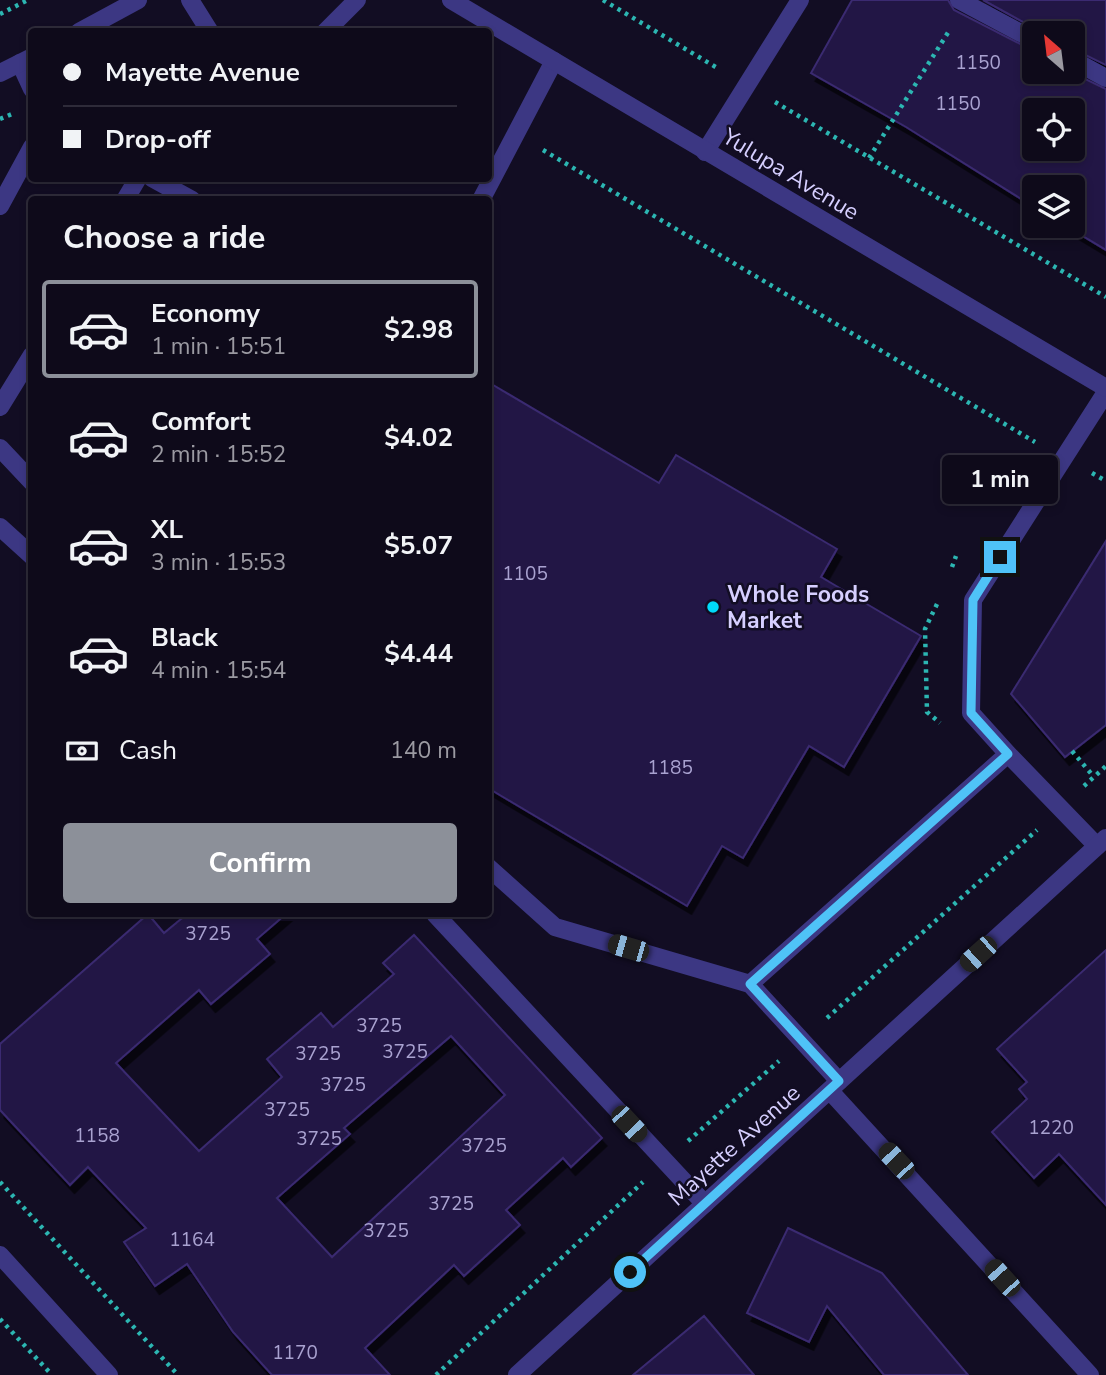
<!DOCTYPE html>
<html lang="en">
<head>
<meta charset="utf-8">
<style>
  body { margin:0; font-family:"Nunito Sans",sans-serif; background:#171323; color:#f1f3f6; height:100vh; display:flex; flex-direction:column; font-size:26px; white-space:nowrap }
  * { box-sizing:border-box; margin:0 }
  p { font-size:23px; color:#9b9aa2 }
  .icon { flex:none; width:38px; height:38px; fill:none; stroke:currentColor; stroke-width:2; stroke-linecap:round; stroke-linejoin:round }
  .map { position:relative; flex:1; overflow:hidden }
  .side { position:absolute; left:28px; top:196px; width:464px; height:721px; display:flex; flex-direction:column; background:#0e0a1a; border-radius:7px; box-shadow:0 4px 10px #0003,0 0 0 2px #2e2b39 }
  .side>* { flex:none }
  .banner { position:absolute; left:28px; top:28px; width:464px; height:154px; border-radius:7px; box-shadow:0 4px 10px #0003,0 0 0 2px #2e2b39; display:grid; align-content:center; height:154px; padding:0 35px; background:#0e0a1a }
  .needle { width:46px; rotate:332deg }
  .fabs { position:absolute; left:1022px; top:21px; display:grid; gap:14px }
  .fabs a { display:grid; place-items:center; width:63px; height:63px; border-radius:7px; background:#0e0a1a; box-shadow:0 4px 10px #0003,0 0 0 2px #2e2b39; font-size:35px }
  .end { position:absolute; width:32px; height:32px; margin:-16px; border:9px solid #4fc3f7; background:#111; box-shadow:0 0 0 4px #111 }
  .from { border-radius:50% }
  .bubble { position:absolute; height:49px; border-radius:7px; background:#0e0a1a; box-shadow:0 4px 10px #0003,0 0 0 2px #2e2b39; font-size:23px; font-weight:700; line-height:49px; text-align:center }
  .car { position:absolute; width:21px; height:42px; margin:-21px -10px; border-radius:9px; box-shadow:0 0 5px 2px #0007; background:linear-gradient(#222 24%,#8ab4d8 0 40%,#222 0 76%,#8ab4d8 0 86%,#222 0) }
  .banner b { display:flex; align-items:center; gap:24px; height:66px; font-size:26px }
  .banner b+b { border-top:2px solid #2e2b39 }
  .banner i { width:18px; height:18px; background:#f1f3f6 }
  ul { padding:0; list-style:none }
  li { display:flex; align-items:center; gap:21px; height:98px; margin:0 14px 10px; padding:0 21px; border:4px solid transparent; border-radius:7px }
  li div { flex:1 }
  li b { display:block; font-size:26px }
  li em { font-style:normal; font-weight:700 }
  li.current { border-color:#8c9099 }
  li>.icon { width:63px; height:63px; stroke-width:1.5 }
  h2 { padding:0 35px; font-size:32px; line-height:84px }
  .pay { display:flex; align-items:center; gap:18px; height:77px; padding:0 35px; font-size:26px }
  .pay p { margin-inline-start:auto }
  .cta { display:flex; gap:14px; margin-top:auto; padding:14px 35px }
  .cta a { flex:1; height:80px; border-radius:7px; background:#8c9099; color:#fff; font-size:28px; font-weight:700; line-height:80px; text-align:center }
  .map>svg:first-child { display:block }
  .building { fill:#231944; stroke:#3a2a71; stroke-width:2; fill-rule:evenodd; filter:url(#shadow) }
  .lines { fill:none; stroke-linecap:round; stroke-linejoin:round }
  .path { stroke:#2cb6b2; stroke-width:4.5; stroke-dasharray:3.5 5; stroke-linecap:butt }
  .service { stroke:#3c3783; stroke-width:18 }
  .minor { stroke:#3c3783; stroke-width:18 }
  .tertiary { stroke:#3c3783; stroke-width:18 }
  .route { stroke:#4fc3f7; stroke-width:9 }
  .poi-dot { fill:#00dafa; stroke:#120d23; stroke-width:2.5 }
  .labels { text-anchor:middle; stroke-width:5; stroke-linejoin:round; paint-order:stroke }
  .number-label { font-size:19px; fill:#a9a2d0 }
  .street-label { font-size:23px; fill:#d6cfff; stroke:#120d23 }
  .poi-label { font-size:23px; font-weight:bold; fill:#d6cfff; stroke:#120d23; text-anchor:start }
</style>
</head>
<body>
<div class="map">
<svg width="1106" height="1375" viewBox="0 0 1106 1375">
  <defs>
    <filter id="shadow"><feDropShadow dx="4.5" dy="8" stdDeviation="0" flood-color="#0009"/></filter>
  </defs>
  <rect width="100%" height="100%" fill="#120d23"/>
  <!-- building -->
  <path class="building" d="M 852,0 L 948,0 L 954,10 L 1034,51 L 1034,72 L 1071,72 L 1106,89 L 1106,250 L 1066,226 L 1073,226 L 1073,187 L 1034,187 L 1034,207 L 906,127 L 811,73 ZM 1034,110 L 1073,110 L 1073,149 L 1034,149 Z
    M 983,0 L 1106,0 L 1106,65 L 1073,49 L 1073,33 L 1043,33 Z
    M 488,382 L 659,483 L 676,455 L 837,549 L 821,577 L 921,636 L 844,767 L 809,746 L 743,858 L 722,846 L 687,906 L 488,788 Z
    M 1106,541 L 1106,725 L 1065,757 L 1011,694 Z
    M 148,914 L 164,933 L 187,914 L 286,914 L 257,939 L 270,954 L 211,1004 L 199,990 L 116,1063 L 199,1151 L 282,1077 L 267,1059 L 321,1013 L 333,1027 L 394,974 L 383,963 L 414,935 L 602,1138 L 571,1167 L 563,1158 L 506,1210 L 520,1225 L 464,1276 L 454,1265 L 365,1348 L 390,1375 L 272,1375 L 233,1332 L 187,1264 L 155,1286 L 124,1242 L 146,1228 L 88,1167 L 70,1185 L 0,1110 L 0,1044 ZM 451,1036 L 505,1095 L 332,1257 L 277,1198 L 350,1134 L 344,1128 Z
    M 1106,950 L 1106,1205 L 1059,1154 L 1034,1178 L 992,1132 L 1027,1099 L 1019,1089 L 1027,1082 L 997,1049 Z
    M 788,1228 L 882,1273 L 968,1375 L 884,1375 L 827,1306 L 809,1342 L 747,1313 Z
    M 704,1316 L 754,1375 L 633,1375 Z"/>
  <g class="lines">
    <!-- path -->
    <path class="path" d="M 603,0 L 719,69
      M 0,14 L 28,0
      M 775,102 L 1106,297
      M 0,119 L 12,114
      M 543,150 L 1035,442
      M 869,158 L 949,31
      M 1092,473 L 1106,481
      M 952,567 L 956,556
      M 937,604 L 925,629 L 927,712 L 940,723
      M 1072,751 L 1094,777
      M 1084,786 L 1106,766
      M 827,1018 L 1037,830
      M 688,1141 L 779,1061
      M 0,1182 L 178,1375
      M 0,1319 L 52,1375
      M 436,1375 L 643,1182"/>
    <!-- service -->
    <path class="service" d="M 190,0 L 210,32
      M 959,0 L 1034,40
      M 325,32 L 357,0
      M 1073,60 L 1106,78
      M 20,63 L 32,89
      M 705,152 L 800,0
      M 152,178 L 192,200
      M 125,200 L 138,178
      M 481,200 L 554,61
      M 0,206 L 32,147
      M 0,407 L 32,355
      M 0,448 L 32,482
      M 0,527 L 32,556
      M 1008,754 L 971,713 L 973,600 L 1106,392
      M 488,867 L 555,927 L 750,984
      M 435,914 L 705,1204
      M 839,1081 L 750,984 L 1008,754 L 1097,846"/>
    <!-- minor -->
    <path class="minor" d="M 79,32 L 138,0
      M 0,73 L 32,57
      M 830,1091 L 1090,1375
      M 0,1255 L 109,1375
      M 517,1375 L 1106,838"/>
    <!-- tertiary -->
    <path class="tertiary" d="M 451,0 L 1106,388"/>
  </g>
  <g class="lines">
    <!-- route -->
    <path class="route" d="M 630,1272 L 839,1081 L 750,984 L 1008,754 L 971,713 L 973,600 L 1000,557"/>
  </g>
  <!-- markers -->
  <circle class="poi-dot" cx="713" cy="607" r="7"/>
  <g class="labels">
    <!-- number labels -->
    <g class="number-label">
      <text x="978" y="69">1150</text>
      <text x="958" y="110">1150</text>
      <text x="525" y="580">1105</text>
      <text x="670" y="774">1185</text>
      <text x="208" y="940">3725</text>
      <text x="379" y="1032">3725</text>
      <text x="405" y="1058">3725</text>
      <text x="318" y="1060">3725</text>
      <text x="343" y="1091">3725</text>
      <text x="287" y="1116">3725</text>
      <text x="1051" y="1134">1220</text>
      <text x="97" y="1142">1158</text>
      <text x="319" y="1145">3725</text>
      <text x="484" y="1152">3725</text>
      <text x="451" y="1210">3725</text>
      <text x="386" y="1237">3725</text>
      <text x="192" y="1246">1164</text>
      <text x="295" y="1359">1170</text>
    </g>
    <!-- street labels -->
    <g class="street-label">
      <text transform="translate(791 174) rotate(31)" y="8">Yulupa Avenue</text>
      <text transform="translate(734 1145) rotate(-42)" y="8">Mayette Avenue</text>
    </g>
    <!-- poi labels -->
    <g class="poi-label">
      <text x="727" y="602">Whole Foods<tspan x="727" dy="26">Market</tspan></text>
    </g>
  </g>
</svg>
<div class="fabs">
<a><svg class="needle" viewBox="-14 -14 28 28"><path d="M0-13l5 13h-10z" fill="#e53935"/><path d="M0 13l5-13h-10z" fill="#9b9aa2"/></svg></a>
<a><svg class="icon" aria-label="locate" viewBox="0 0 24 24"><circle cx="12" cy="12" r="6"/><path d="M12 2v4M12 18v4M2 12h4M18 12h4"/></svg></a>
<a><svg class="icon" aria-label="layers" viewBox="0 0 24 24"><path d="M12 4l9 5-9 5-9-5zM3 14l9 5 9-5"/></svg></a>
</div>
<i class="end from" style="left:630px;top:1272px"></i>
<i class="end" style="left:1000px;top:557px"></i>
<div class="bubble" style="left:942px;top:455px;width:116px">1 min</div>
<i class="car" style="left:628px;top:948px;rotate:286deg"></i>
<i class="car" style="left:978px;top:954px;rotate:228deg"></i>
<i class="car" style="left:629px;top:1124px;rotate:137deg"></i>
<i class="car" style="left:896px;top:1161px;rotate:317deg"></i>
<i class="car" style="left:1002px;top:1278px;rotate:318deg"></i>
<div class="banner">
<b><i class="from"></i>Mayette Avenue</b>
<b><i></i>Drop-off</b>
</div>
<section class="side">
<h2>Choose a ride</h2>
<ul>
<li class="current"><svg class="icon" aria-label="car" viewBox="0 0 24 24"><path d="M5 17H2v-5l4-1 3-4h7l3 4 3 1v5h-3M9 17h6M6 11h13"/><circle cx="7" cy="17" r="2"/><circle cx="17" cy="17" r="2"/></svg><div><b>Economy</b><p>1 min · 15:51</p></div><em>$2.98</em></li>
<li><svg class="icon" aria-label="car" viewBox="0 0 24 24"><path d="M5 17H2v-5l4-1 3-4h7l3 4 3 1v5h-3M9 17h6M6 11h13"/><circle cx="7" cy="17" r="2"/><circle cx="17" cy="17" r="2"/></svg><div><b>Comfort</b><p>2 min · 15:52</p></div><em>$4.02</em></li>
<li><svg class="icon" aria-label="car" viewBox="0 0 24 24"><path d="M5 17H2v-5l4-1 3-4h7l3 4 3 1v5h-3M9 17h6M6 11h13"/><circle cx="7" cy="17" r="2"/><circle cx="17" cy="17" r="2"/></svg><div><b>XL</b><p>3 min · 15:53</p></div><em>$5.07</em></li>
<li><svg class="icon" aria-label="car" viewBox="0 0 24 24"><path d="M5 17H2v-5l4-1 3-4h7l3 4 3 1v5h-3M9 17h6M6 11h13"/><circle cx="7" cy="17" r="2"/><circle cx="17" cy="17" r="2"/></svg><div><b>Black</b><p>4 min · 15:54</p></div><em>$4.44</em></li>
</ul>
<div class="pay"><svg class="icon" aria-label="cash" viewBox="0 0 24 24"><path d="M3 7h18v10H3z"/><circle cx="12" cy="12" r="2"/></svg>Cash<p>140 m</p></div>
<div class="cta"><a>Confirm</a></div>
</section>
</div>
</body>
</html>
